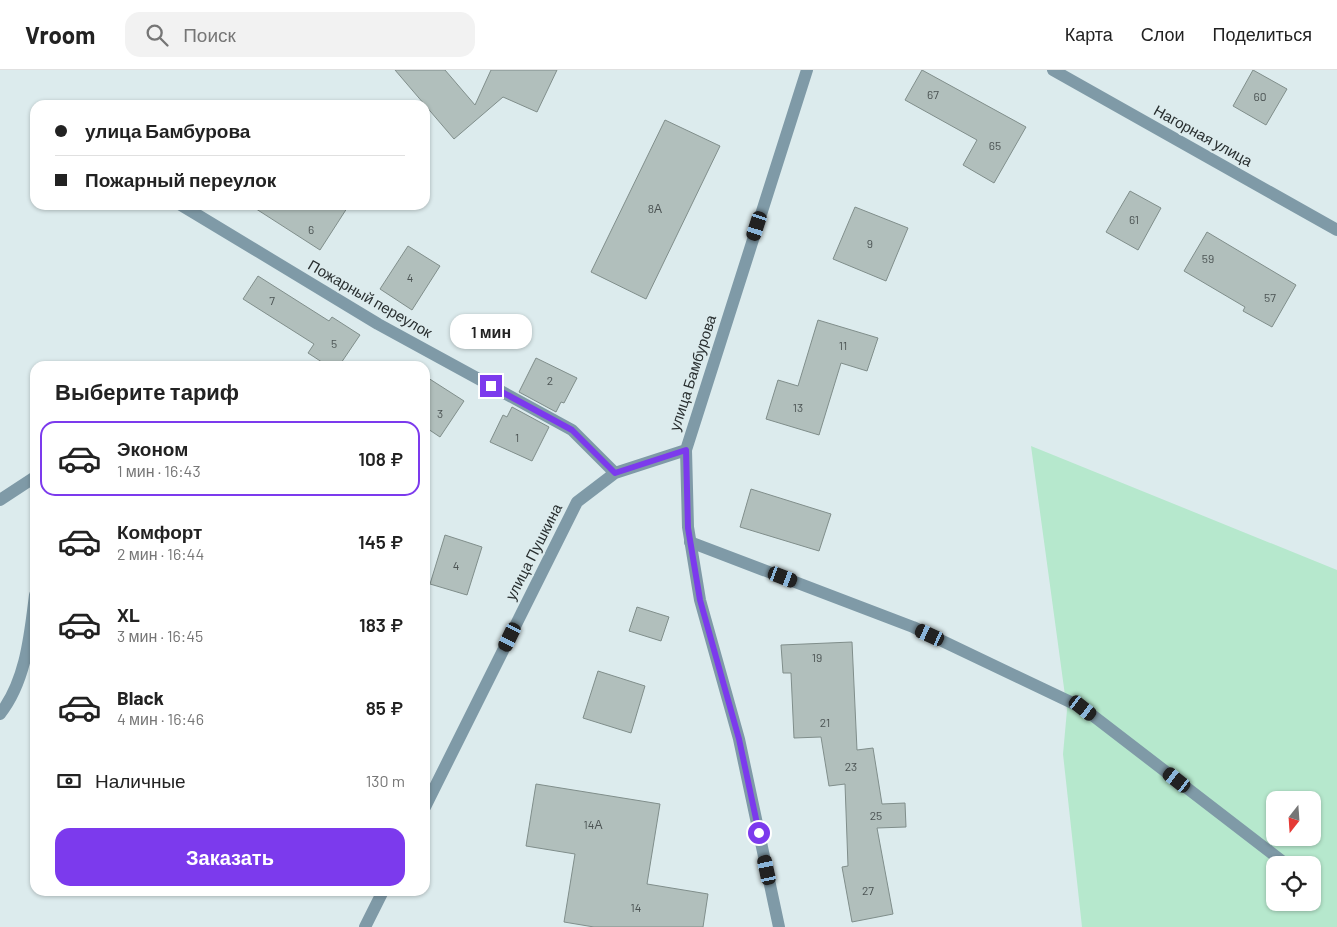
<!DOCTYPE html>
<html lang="ru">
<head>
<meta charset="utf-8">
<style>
  body { margin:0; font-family:Barlow,sans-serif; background:#f2f2f2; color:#222; height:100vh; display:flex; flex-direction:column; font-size:19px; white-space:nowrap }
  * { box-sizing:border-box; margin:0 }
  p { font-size:16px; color:#767676 }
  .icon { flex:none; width:28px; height:28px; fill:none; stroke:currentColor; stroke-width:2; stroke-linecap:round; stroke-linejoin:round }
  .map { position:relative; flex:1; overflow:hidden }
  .panel { position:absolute; left:30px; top:291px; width:400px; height:535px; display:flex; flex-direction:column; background:#fff; border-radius:15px; box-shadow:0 1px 4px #0004 }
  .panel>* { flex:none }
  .banner { position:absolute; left:30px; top:30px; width:400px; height:110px; border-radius:15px; box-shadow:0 1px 4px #0004; display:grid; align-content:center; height:110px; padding:0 25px; background:#fff }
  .needle { width:32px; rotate:197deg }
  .fabs { position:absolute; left:1266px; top:721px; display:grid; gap:10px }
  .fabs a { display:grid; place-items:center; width:55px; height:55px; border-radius:10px; background:#fff; box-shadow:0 1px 4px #0004; font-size:25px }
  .end { position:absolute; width:22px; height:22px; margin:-11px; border:6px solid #7c3aed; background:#fff; box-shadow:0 0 0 2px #fff }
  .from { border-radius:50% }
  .bubble { position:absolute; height:35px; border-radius:15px; background:#fff; box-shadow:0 1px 4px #0004; font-size:16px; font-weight:600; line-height:35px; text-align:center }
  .car { position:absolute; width:15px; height:30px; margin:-15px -8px; border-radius:6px; box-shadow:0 0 4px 1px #0007; background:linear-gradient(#222 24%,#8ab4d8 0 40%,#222 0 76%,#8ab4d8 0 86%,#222 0) }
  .banner b { display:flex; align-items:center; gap:18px; height:48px; font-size:19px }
  .banner b+b { border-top:1px solid #e0e0e0 }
  .banner i { width:12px; height:12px; background:#222 }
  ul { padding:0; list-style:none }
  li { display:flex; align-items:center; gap:15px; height:75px; margin:0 10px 8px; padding:0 15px; border:2px solid transparent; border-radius:15px }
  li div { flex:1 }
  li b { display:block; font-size:19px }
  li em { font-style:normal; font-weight:600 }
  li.active { border-color:#7c3aed }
  li>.icon { width:45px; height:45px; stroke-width:1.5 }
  h2 { padding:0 25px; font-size:22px; line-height:60px }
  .pay { display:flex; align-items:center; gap:12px; height:55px; padding:0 25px; font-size:19px }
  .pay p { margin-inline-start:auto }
  .primary-button { display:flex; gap:10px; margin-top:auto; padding:10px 25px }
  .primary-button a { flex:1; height:58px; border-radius:15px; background:#7c3aed; color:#fff; font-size:20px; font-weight:600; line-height:58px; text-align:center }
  header { display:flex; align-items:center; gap:30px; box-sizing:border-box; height:70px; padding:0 25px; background:#fff; border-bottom:1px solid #e0e0e0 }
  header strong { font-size:24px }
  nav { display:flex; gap:28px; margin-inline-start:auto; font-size:18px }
  .search { width:350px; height:45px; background:#f2f2f2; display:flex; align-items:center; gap:12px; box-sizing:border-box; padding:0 18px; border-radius:15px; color:#767676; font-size:19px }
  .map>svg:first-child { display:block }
  .green { fill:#b6e8cd; fill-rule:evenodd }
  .building { fill:#b1bfbc; stroke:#808e8b }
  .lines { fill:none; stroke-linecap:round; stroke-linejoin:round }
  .lane { stroke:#7f9aa7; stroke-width:12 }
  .street { stroke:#7f9aa7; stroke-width:12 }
  .route { stroke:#7c3aed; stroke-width:6 }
  .labels { text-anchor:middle; stroke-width:4.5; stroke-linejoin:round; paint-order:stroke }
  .number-label { font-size:12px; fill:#4b5353 }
  .street-label { font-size:15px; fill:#292f30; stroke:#dcebed }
</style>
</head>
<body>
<header>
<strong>Vroom</strong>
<div class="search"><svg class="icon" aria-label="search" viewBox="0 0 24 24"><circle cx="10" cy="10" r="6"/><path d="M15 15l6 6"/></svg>Поиск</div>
<nav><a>Карта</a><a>Слои</a><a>Поделиться</a></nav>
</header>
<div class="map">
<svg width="1337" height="857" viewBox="0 0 1337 857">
  <rect width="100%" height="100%" fill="#dcebed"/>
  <!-- green -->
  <path class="green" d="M 1031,376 L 1337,500 L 1337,857 L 1082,857 L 1063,684 L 1067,640 ZM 1275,730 L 1312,730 L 1312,768 L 1275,768 ZM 1275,795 L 1312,795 L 1312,832 L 1275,832 Z"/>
  <!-- building -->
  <path class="building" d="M 395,0 L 445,0 L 475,35 L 491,0 L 557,0 L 537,42 L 503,27 L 454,69 Z
    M 922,0 L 1026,57 L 994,113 L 963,95 L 977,70 L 905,30 Z
    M 1253,0 L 1287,19 L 1266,55 L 1233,36 Z
    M 665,50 L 720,76 L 646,229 L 591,202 Z
    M 1130,121 L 1161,138 L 1138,180 L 1106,162 Z
    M 250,135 L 349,135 L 320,180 Z
    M 855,137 L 908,158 L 886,211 L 833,189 Z
    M 1207,162 L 1296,215 L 1272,257 L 1243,241 L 1245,237 L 1184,201 Z
    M 408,176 L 440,196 L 412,240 L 380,219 Z
    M 258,206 L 329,251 L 332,247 L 360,265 L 339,296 L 328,296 L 308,283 L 314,274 L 243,229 Z
    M 818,250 L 878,268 L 867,301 L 841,293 L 819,365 L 766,349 L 778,310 L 798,316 Z
    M 536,288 L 577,308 L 564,333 L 561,332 L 556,342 L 519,322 Z
    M 425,306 L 464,331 L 440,367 L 425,357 Z
    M 512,337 L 549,357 L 532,391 L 490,372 L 503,345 L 507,347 Z
    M 751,419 L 831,444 L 819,481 L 740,457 Z
    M 445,465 L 482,477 L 467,525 L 430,514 Z
    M 637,537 L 669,547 L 661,571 L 629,561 Z
    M 852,572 L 857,680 L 873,678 L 882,734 L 905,733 L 906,757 L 877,758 L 893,844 L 852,852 L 842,797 L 848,796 L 845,714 L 829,716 L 821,667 L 794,668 L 791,603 L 783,603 L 781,575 Z
    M 598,601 L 645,616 L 631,663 L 583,648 Z
    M 536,714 L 660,734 L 647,814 L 708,824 L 703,857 L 594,857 L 564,852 L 575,784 L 526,776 Z"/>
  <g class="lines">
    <!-- lane -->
    <path class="lane" d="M 690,472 L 913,557 L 1083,638 L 1287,795"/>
    <!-- street -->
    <path class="street" d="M 1053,0 L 1337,160
      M 181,135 L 378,254 L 572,360 L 615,403
      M 0,430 L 35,407
      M 0,644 C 26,611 30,565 35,525
      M 425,737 L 577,432 L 615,403 L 686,380
      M 365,857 L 383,821
      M 779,857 L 739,669 L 700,530 L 688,457 L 686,380 L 807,0"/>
  </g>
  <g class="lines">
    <!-- route -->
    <path class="route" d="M 491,316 L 572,360 L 615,403 L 686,380 L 688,458 L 700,530 L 739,669 L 759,763"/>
  </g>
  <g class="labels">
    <!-- number labels -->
    <g class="number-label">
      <text x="933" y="29">67</text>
      <text x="1260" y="31">60</text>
      <text x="995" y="80">65</text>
      <text x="655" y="143">8А</text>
      <text x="1134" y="154">61</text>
      <text x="311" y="164">6</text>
      <text x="870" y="178">9</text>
      <text x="1208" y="193">59</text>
      <text x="410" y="212">4</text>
      <text x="1270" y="232">57</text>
      <text x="272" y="235">7</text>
      <text x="334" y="278">5</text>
      <text x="843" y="280">11</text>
      <text x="550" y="315">2</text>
      <text x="798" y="342">13</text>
      <text x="440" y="348">3</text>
      <text x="517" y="372">1</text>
      <text x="456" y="500">4</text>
      <text x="817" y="592">19</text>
      <text x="825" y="657">21</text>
      <text x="851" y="701">23</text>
      <text x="876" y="750">25</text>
      <text x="593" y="759">14А</text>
      <text x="868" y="825">27</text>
      <text x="636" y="842">14</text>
    </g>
    <!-- street labels -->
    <g class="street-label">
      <text transform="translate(1203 66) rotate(29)" y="5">Нагорная улица</text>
      <text transform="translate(370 229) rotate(30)" y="5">Пожарный переулок</text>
      <text transform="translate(693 303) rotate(-72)" y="5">улица Бамбурова</text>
      <text transform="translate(534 482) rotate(-63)" y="5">улица Пушкина</text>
    </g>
  </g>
</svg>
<div class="fabs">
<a><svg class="needle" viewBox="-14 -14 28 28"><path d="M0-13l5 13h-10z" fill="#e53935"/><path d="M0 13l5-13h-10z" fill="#767676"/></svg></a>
<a><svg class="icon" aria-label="locate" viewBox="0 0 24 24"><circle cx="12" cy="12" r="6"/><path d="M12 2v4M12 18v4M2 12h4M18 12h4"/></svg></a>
</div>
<i class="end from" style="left:759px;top:763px"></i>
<i class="end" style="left:491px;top:316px"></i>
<div class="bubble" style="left:450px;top:244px;width:82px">1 мин</div>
<i class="car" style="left:757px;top:156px;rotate:198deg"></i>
<i class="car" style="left:783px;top:507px;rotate:111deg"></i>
<i class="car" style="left:930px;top:565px;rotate:295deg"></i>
<i class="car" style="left:510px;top:567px;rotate:206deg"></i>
<i class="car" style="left:1083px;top:638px;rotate:128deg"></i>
<i class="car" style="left:1177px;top:710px;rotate:308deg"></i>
<i class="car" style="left:767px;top:800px;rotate:348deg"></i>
<div class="banner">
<b><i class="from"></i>улица Бамбурова</b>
<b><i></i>Пожарный переулок</b>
</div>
<section class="panel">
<h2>Выберите тариф</h2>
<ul>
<li class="active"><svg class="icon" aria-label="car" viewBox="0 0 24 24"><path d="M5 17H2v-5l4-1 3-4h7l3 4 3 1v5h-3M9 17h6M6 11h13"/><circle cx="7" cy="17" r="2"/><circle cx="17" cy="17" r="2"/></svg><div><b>Эконом</b><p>1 мин · 16:43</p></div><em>108 ₽</em></li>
<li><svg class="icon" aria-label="car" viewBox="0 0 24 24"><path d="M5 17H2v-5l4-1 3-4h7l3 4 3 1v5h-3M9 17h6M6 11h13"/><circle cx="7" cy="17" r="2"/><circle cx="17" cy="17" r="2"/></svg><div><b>Комфорт</b><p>2 мин · 16:44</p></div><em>145 ₽</em></li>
<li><svg class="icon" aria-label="car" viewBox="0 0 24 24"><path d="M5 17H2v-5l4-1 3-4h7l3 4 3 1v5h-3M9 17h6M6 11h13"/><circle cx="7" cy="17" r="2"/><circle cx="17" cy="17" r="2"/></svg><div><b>XL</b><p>3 мин · 16:45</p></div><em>183 ₽</em></li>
<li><svg class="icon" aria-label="car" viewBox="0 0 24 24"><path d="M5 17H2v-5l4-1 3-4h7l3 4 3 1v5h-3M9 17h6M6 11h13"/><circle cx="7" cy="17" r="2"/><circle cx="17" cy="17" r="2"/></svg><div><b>Black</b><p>4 мин · 16:46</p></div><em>85 ₽</em></li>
</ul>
<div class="pay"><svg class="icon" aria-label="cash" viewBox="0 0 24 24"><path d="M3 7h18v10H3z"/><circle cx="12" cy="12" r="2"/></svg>Наличные<p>130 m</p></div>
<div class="primary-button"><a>Заказать</a></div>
</section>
</div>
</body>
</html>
